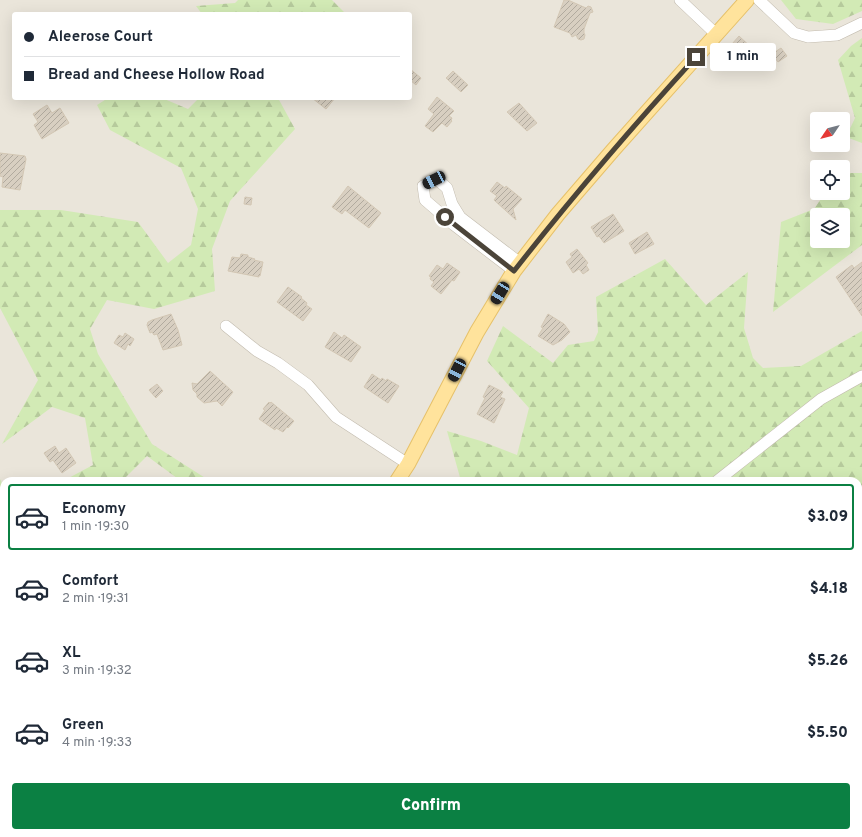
<!DOCTYPE html>
<html lang="en">
<head>
<meta charset="utf-8">
<style>
  body { margin:0; font-family:Overpass,sans-serif; background:#f6f6f7; color:#1f2937; height:100vh; display:flex; flex-direction:column; font-size:15px; white-space:nowrap }
  * { box-sizing:border-box; margin:0 }
  p { font-size:13px; color:#747a83 }
  .icon { flex:none; width:22px; height:22px; fill:none; stroke:currentColor; stroke-width:2; stroke-linecap:round; stroke-linejoin:round }
  .map { position:relative; flex:1; overflow:hidden }
  .details { position:absolute; left:0px; top:477px; width:862px; height:360px; display:flex; flex-direction:column; background:#fff; border-radius:12px 12px 0 0; box-shadow:0 4px 16px #0002 }
  .details>* { flex:none }
  .guide { position:absolute; left:12px; top:12px; width:400px; height:88px; border-radius:4px; box-shadow:0 4px 16px #0002; display:grid; align-content:center; height:88px; padding:0 12px; background:#fff }
  .needle { width:26px; rotate:235deg }
  .tools { position:absolute; left:810px; top:112px; display:grid; gap:8px }
  .tools a { display:grid; place-items:center; width:40px; height:40px; border-radius:4px; background:#fff; box-shadow:0 4px 16px #0002; font-size:20px }
  .end { position:absolute; width:18px; height:18px; margin:-9px; border:5px solid #4b4439; background:#fff; box-shadow:0 0 0 2px #fff }
  .from { border-radius:50% }
  .bubble { position:absolute; height:28px; border-radius:4px; background:#fff; box-shadow:0 4px 16px #0002; font-size:13px; font-weight:800; line-height:28px; text-align:center }
  .car { position:absolute; width:12px; height:24px; margin:-12px -6px; border-radius:5px; box-shadow:0 0 3px 1px #0007; background:linear-gradient(#222 24%,#8ab4d8 0 40%,#222 0 76%,#8ab4d8 0 86%,#222 0) }
  .guide b { display:flex; align-items:center; gap:14px; height:38px; font-size:15px }
  .guide b+b { border-top:1px solid #e0e1e3 }
  .guide i { width:10px; height:10px; background:#1f2937 }
  ul { padding:7px 0 0; list-style:none }
  li { display:flex; align-items:center; gap:12px; height:66px; margin:0 8px 6px; padding:0 4px; border:2px solid transparent; border-radius:4px }
  li div { flex:1 }
  li b { display:block; font-size:15px }
  li em { font-style:normal; font-weight:800 }
  li.selected { border-color:#0b8043 }
  li>.icon { width:36px; height:36px; stroke-width:1.5 }
  .primary-button { display:flex; gap:8px; margin-top:auto; padding:8px 12px }
  .primary-button a { flex:1; height:46px; border-radius:4px; background:#0b8043; color:#fff; font-size:16px; font-weight:800; line-height:46px; text-align:center }
  .map>svg:first-child { display:block }
  .residential { fill:#eae5da; fill-rule:evenodd }
  .forest { fill:url(#forest-firs); fill-rule:evenodd }
  .building { fill:url(#building-hatch); stroke:#d3c7b4 }
  .lines { fill:none; stroke-linecap:round; stroke-linejoin:round }
  .minor-casing { stroke:#c2bbae; stroke-width:12 }
  .major-casing { stroke:#e6c16a; stroke-width:16 }
  .minor { stroke:#fff; stroke-width:11 }
  .major { stroke:#ffe39c; stroke-width:14 }
  .route { stroke:#4b4439; stroke-width:5 }
</style>
</head>
<body>
<div class="map">
<svg width="862" height="837" viewBox="0 0 862 837">
  <defs>
    <pattern id="forest-firs" width="22" height="20" patternUnits="userSpaceOnUse"><rect width="22" height="20" fill="#d2eab5"/><path d="M5 1l3.5 6h-7zM16 11l3.5 6h-7z" fill="#b6ca9c"/></pattern>
    <pattern id="building-hatch" width="6" height="6" patternUnits="userSpaceOnUse"><rect width="6" height="6" fill="#d8cfc1"/><path d="M-1 1l2-2M0 6l6-6M5 7l2-2" fill="none" stroke="#b1aa9e"/></pattern>
  </defs>
  <rect width="100%" height="100%" fill="#f6f3ec"/>
  <!-- residential -->
  <path class="residential" d="M 0,0 L 862,0 L 862,837 L 0,837 ZM 14,14 L 410,14 L 410,98 L 14,98 ZM 817,119 L 843,119 L 843,145 L 817,145 ZM 817,167 L 843,167 L 843,193 L 817,193 ZM 817,215 L 843,215 L 843,241 L 817,241 ZM 4,481 L 858,481 L 858,833 L 4,833 Z"/>
  <!-- forest -->
  <path class="forest" d="M 238,0 L 332,0 L 346,14 L 202,14 L 196,6 L 235,3 Z
    M 781,0 L 862,0 L 862,11 L 833,24 L 796,19 Z
    M 862,38 L 862,143 L 846,137 L 855,118 L 838,60 L 851,46 Z
    M 108,98 L 162,98 L 188,109 L 199,98 L 278,98 L 295,129 L 230,201 L 212,249 L 215,291 L 154,309 L 107,300 L 90,329 L 98,354 L 152,444 L 210,481 L 181,481 L 147,456 L 122,481 L 63,481 L 93,465 L 85,418 L 52,407 L 2,444 L 38,380 L 0,308 L 0,210 L 61,210 L 138,222 L 168,263 L 191,245 L 198,209 L 181,168 L 110,130 L 97,105 Z
    M 843,173 L 862,173 L 862,245 L 773,312 L 781,222 L 814,209 L 825,193 L 843,193 ZM 817,215 L 843,215 L 843,241 L 817,241 Z
    M 665,259 L 706,305 L 748,272 L 744,328 L 753,358 L 763,368 L 801,366 L 862,331 L 862,485 L 858,488 L 858,481 L 461,481 L 447,431 L 481,441 L 517,455 L 529,408 L 487,361 L 503,326 L 553,363 L 568,345 L 594,341 L 598,332 L 596,297 Z
    M 0,479 L 4,487 L 4,555 L 0,551 Z
    M 858,671 L 862,673 L 862,763 L 858,759 Z
    M 434,833 L 508,833 L 507,837 L 438,837 Z"/>
  <!-- building -->
  <path class="building" d="M 564,0 L 568,0 L 586,8 L 588,6 L 591,7 L 593,12 L 590,13 L 584,29 L 584,33 L 585,35 L 584,39 L 581,40 L 578,39 L 576,35 L 572,37 L 570,33 L 554,27 Z
    M 739,36 L 754,50 L 744,61 L 735,53 L 731,57 L 725,52 Z
    M 781,48 L 787,56 L 778,62 L 772,54 Z
    M 410,69 L 421,78 L 416,85 L 410,80 Z
    M 453,71 L 468,85 L 461,92 L 446,78 Z
    M 437,97 L 454,111 L 449,116 L 452,118 L 451,120 L 452,121 L 447,127 L 442,123 L 433,132 L 425,126 L 434,114 L 428,109 Z
    M 312,98 L 335,98 L 326,109 Z
    M 519,103 L 537,123 L 527,131 L 507,112 Z
    M 47,105 L 52,113 L 60,108 L 69,123 L 42,139 L 34,125 L 38,122 L 33,114 Z
    M 0,153 L 25,156 L 26,159 L 20,190 L 2,187 L 3,177 L 0,176 Z
    M 497,182 L 505,188 L 506,186 L 522,199 L 513,209 L 516,220 L 494,200 L 497,196 L 490,191 Z
    M 348,186 L 381,213 L 369,228 L 345,210 L 342,214 L 332,207 Z
    M 245,197 L 252,198 L 251,205 L 244,204 Z
    M 613,214 L 624,231 L 604,243 L 599,236 L 597,237 L 591,227 Z
    M 647,232 L 654,244 L 635,254 L 629,243 Z
    M 577,249 L 588,263 L 586,265 L 589,270 L 583,274 L 579,269 L 573,273 L 566,262 L 572,257 L 570,254 Z
    M 241,254 L 248,255 L 248,257 L 255,259 L 254,260 L 263,262 L 260,276 L 259,275 L 259,277 L 228,271 L 232,257 L 240,258 Z
    M 862,262 L 862,316 L 836,277 L 852,265 L 854,268 Z
    M 447,263 L 460,272 L 454,281 L 452,280 L 441,294 L 431,286 L 434,282 L 430,279 L 431,277 L 429,276 L 437,265 L 443,269 Z
    M 288,287 L 302,297 L 301,298 L 307,303 L 306,305 L 312,309 L 303,321 L 277,302 Z
    M 171,314 L 178,330 L 182,345 L 163,350 L 157,334 L 154,335 L 152,332 L 150,333 L 147,325 L 148,322 L 152,320 Z
    M 548,314 L 564,324 L 570,332 L 562,340 L 553,345 L 538,336 L 543,328 L 541,327 Z
    M 334,332 L 342,338 L 344,335 L 361,347 L 351,362 L 325,347 Z
    M 125,333 L 134,339 L 130,346 L 128,344 L 125,350 L 114,343 L 119,335 L 123,337 Z
    M 210,371 L 233,392 L 222,406 L 217,401 L 204,403 L 197,397 L 197,394 L 193,390 L 192,383 L 197,384 Z
    M 372,374 L 381,380 L 382,378 L 386,381 L 387,379 L 399,386 L 388,403 L 364,387 Z
    M 157,384 L 163,391 L 156,398 L 149,390 Z
    M 489,385 L 503,392 L 500,397 L 505,399 L 494,423 L 477,414 L 485,398 L 483,397 Z
    M 269,402 L 270,403 L 271,402 L 294,421 L 288,428 L 287,427 L 283,432 L 276,428 L 275,430 L 259,419 L 265,410 L 263,409 Z
    M 55,446 L 59,453 L 66,448 L 76,463 L 62,473 L 53,460 L 50,462 L 44,453 Z"/>
  <g class="lines">
    <!-- minor casing -->
    <g class="minor-casing">
      <path id="minor" d="M 680,0 L 716,34
        M 759,0 L 794,33 L 808,37 L 837,35 L 862,23
        M 514,271 L 454,225 L 425,200 L 423,186 L 434,180 L 439,181 L 447,188 L 452,204 L 460,217 L 520,263
        M 226,326 L 257,351 L 278,363 L 308,385 L 336,417 L 408,464
        M 717,481 L 821,399 L 862,376
        M 0,579 L 4,582
        M 614,833 L 616,837"/>
    </g>
    <!-- major casing -->
    <g class="major-casing">
      <path id="major" d="M 397,481 L 408,464 L 477,332 L 514,271 L 558,214 L 614,149 L 747,0
        M 219,837 L 219,833"/>
    </g>
    <!-- minor -->
    <use href="#minor" class="minor"/>
    <!-- major -->
    <use href="#major" class="major"/>
  </g>
  <g class="lines">
    <!-- route -->
    <path class="route" d="M 445,217 L 514,271 C 572,197 633,126 696,57"/>
  </g>
</svg>
<div class="tools">
<a><svg class="needle" viewBox="-14 -14 28 28"><path d="M0-13l5 13h-10z" fill="#e53935"/><path d="M0 13l5-13h-10z" fill="#747a83"/></svg></a>
<a><svg class="icon" aria-label="locate" viewBox="0 0 24 24"><circle cx="12" cy="12" r="6"/><path d="M12 2v4M12 18v4M2 12h4M18 12h4"/></svg></a>
<a><svg class="icon" aria-label="layers" viewBox="0 0 24 24"><path d="M12 4l9 5-9 5-9-5zM3 14l9 5 9-5"/></svg></a>
</div>
<i class="end from" style="left:445px;top:217px"></i>
<i class="end" style="left:696px;top:57px"></i>
<div class="bubble" style="left:710px;top:43px;width:66px">1 min</div>
<i class="car" style="left:434px;top:180px;rotate:244deg"></i>
<i class="car" style="left:500px;top:293px;rotate:211deg"></i>
<i class="car" style="left:457px;top:370px;rotate:207deg"></i>
<div class="guide">
<b><i class="from"></i>Aleerose Court</b>
<b><i></i>Bread and Cheese Hollow Road</b>
</div>
<section class="details">
<ul>
<li class="selected"><svg class="icon" aria-label="car" viewBox="0 0 24 24"><path d="M5 17H2v-5l4-1 3-4h7l3 4 3 1v5h-3M9 17h6M6 11h13"/><circle cx="7" cy="17" r="2"/><circle cx="17" cy="17" r="2"/></svg><div><b>Economy</b><p>1 min · 19:30</p></div><em>$3.09</em></li>
<li><svg class="icon" aria-label="car" viewBox="0 0 24 24"><path d="M5 17H2v-5l4-1 3-4h7l3 4 3 1v5h-3M9 17h6M6 11h13"/><circle cx="7" cy="17" r="2"/><circle cx="17" cy="17" r="2"/></svg><div><b>Comfort</b><p>2 min · 19:31</p></div><em>$4.18</em></li>
<li><svg class="icon" aria-label="car" viewBox="0 0 24 24"><path d="M5 17H2v-5l4-1 3-4h7l3 4 3 1v5h-3M9 17h6M6 11h13"/><circle cx="7" cy="17" r="2"/><circle cx="17" cy="17" r="2"/></svg><div><b>XL</b><p>3 min · 19:32</p></div><em>$5.26</em></li>
<li><svg class="icon" aria-label="car" viewBox="0 0 24 24"><path d="M5 17H2v-5l4-1 3-4h7l3 4 3 1v5h-3M9 17h6M6 11h13"/><circle cx="7" cy="17" r="2"/><circle cx="17" cy="17" r="2"/></svg><div><b>Green</b><p>4 min · 19:33</p></div><em>$5.50</em></li>
</ul>
<div class="primary-button"><a>Confirm</a></div>
</section>
</div>
</body>
</html>
